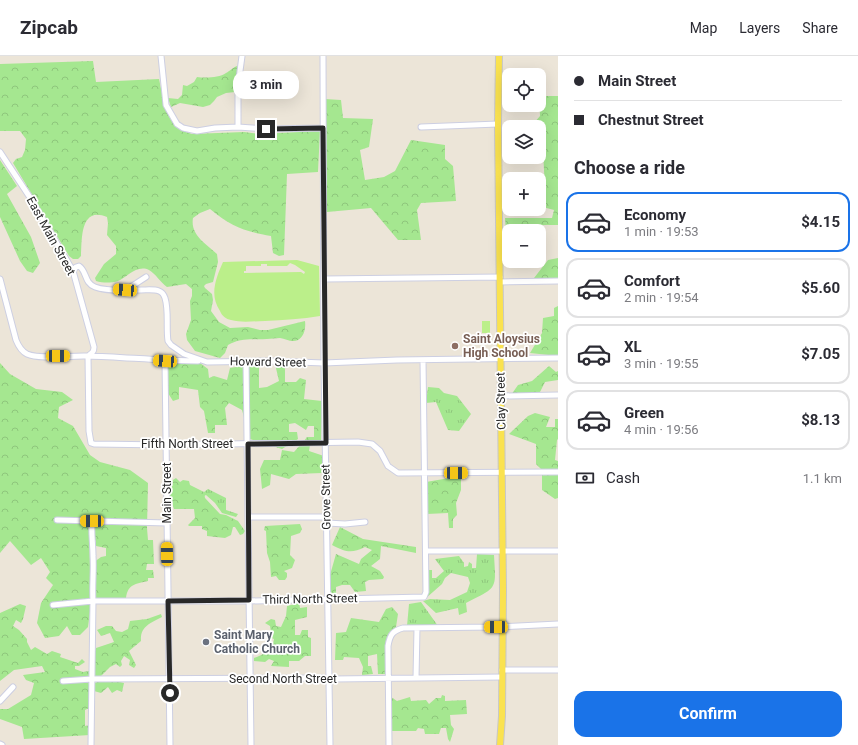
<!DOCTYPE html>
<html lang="en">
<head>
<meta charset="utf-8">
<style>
  body { margin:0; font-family:Roboto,sans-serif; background:#f2f2f3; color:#2b2b33; height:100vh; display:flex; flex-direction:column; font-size:15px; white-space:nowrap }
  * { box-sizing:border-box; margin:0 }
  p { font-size:13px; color:#7c7c81 }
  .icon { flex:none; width:22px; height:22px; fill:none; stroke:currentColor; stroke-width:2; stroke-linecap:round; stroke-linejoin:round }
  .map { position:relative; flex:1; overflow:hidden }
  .details { display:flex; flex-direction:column; background:#fff; width:300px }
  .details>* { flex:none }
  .banner { display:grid; align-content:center; height:88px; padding:0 16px; background:#fff }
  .buttons { position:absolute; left:502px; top:12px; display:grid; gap:8px }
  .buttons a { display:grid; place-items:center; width:44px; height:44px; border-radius:8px; background:#fff; box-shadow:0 4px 16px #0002; font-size:20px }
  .end { position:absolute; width:18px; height:18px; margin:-9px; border:5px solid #282828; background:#fff; box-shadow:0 0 0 2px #fff }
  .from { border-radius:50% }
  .bubble { position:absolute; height:28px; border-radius:12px; background:#fff; box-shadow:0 4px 16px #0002; font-size:13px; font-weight:700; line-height:28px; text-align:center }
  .car { position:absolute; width:12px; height:24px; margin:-12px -6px; border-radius:5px; box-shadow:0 0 3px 1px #0007; background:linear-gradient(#f5c518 24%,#345 0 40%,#f5c518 0 76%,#345 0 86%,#f5c518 0) }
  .banner b { display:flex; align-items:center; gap:14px; height:38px; font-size:15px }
  .banner b+b { border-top:1px solid #e1e1e2 }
  .banner i { width:10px; height:10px; background:#2b2b33 }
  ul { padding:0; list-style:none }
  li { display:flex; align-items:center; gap:12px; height:60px; margin:0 8px 6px; padding:0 8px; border:2px solid #e1e1e2; border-radius:12px }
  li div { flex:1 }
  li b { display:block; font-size:15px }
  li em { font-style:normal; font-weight:700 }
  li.on { border-color:#1a73e8 }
  li>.icon { width:36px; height:36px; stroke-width:1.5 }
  h2 { padding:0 16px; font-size:18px; line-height:48px }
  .pay { display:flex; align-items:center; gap:10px; height:44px; padding:0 16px; font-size:15px }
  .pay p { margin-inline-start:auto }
  .button { display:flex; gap:8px; margin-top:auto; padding:8px 16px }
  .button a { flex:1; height:46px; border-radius:12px; background:#1a73e8; color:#fff; font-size:16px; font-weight:700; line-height:46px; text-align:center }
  header { display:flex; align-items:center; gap:24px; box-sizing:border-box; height:56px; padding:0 20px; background:#fff; border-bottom:1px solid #e1e1e2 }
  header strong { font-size:19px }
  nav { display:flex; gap:22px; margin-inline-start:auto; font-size:14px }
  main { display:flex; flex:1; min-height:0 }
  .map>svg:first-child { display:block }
  .grass { fill:url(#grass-tufts) }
  .forest { fill:url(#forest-crowns); fill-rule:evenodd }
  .pitch { fill:#bbef8a; fill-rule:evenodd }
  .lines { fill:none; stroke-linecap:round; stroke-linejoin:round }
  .minor-casing { stroke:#cdcfe2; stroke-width:7 }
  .major-casing { stroke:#c7c7c7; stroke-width:8 }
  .minor { stroke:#fff; stroke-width:5 }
  .major { stroke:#fae24f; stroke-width:6 }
  .route { stroke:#282828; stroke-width:5 }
  .education-dot { fill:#8d6e63; stroke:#fff; stroke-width:1.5 }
  .worship-dot { fill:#6b7280; stroke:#fff; stroke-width:1.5 }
  .labels { text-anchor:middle; stroke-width:3.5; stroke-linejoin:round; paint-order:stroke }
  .street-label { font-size:12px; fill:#282828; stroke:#fff }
  .education-label { font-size:12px; font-weight:bold; fill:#785e54; stroke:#fff; text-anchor:start }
  .worship-label { font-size:12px; font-weight:bold; fill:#5b616d; stroke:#fff; text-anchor:start }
</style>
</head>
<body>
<header>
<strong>Zipcab</strong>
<nav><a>Map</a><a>Layers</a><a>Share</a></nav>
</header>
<main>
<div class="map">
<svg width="558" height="689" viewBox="0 0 558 689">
  <defs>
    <pattern id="grass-tufts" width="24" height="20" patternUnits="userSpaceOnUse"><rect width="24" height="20" fill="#a5e790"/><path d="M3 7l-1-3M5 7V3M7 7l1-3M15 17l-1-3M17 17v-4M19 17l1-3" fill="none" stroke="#8ec67c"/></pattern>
    <pattern id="forest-crowns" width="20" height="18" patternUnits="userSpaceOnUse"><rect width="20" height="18" fill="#a5e790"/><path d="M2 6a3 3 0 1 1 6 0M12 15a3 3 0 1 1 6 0" fill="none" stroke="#8ec67c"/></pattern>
  </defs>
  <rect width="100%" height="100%" fill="#ece5d8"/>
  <!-- grass -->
  <path class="grass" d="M 428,331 L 439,332 L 444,337 L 457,340 L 471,358 L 459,375 L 448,374 L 436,346 L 426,347 Z
    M 208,433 L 226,442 L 226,454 L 238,458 L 236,461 L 222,457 L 215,447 L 206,439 L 204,440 L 204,436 Z
    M 477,498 L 494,499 C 496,534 498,531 466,547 L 467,556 L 459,559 L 458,552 L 436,557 L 423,545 L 430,543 L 450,544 L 467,536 L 470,527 L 468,521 L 451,517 L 445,522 L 442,528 L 425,543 L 427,536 L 429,514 L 432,514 L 432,522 L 436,522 L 444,515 L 435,503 L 459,500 L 464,507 L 464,511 L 468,510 L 469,506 L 472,508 L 472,512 L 476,512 Z
    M 421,546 L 438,570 L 407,570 L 409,548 Z"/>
  <!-- forest -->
  <path class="forest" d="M 93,5 L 96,26 L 159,23 L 165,52 L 171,64 L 180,74 L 192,78 L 244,76 L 259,78 L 320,75 L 318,116 L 287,118 L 284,199 L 279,200 L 273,197 L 271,180 C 243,175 232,171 210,153 L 200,157 L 193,162 C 190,179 206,188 217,198 L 218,206 L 213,226 L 206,228 L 204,230 L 205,232 L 212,238 L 213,244 L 211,255 L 219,266 L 230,272 L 248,271 L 260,274 L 268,274 L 305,265 C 306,272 304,281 298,284 C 292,287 286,283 280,282 C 275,282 271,283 267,283 C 251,284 242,281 228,289 L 225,297 L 220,302 L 195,295 L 187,284 L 186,278 L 191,264 L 190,245 L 192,240 L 192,233 L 186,228 L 167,231 C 160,226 156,218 149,214 C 137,208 126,222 118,225 C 111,227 103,227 96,225 L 95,222 L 104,208 L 116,198 L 116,190 L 107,179 L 108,167 L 107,161 C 80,150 82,183 81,200 L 78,203 L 73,203 L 69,200 L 13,107 L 16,103 L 22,101 L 25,94 L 26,83 L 20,75 L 0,75 L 0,8 Z
    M 237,10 L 238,14 L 235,36 L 226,37 L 217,41 L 214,45 L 210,49 L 203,51 L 180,47 L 171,51 L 168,42 L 178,43 L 182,39 L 183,29 L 187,30 L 194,26 L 197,21 C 205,22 219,22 226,17 C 230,15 232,12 237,10 Z
    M 539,40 L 558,40 L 558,169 L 526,169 L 506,175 L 505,162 L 552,162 L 554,154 L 539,150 L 539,139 L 545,134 L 543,94 L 539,89 L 539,71 L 535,71 L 534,67 L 540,60 Z
    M 325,43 L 341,44 L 343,62 L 373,63 L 369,91 L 360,94 L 365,124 L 384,121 L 395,115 L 411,84 L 445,89 L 445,103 L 453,110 L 456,145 L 421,147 L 417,154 L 421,184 L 398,184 L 371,152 L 327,156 Z
    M 0,104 L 17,130 L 7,138 L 31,181 L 40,207 L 33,217 L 27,215 L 20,205 L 0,161 Z
    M 558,202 L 558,222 L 534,222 L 548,204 Z
    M 558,250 L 558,300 L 530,297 L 542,277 L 543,262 L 554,260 L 554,252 Z
    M 0,307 L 10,318 L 36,333 L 62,336 L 73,344 L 59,351 L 58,362 L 73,370 L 90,399 L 100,406 L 130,414 L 148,427 L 147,472 L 148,484 L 153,484 L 154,508 L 147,508 L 146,514 L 153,514 L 154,522 L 148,522 L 148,525 C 135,528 128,528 126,542 L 97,543 L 92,540 L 88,571 L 80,579 L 72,579 L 67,570 L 59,580 L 45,582 L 37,567 L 41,547 L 53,529 L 46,522 L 50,516 L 41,502 L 31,509 L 10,485 L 0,497 ZM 89,477 L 96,485 L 96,490 L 106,492 L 106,500 L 101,501 L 90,509 Z
    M 166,307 L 200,307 L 208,313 L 209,322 L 214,320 L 227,324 L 230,312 L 242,310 L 259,310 L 259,332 L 267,331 L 279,325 L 275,308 L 285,308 L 285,326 L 296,326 L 300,322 L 306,324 L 304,343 L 322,345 L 321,384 L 304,385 L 307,381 L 314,381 L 314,370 L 308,370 L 306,374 L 295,367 L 289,368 L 289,376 L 297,376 L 298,383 L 282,393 L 250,383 L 242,354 L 229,347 L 225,352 L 227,369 L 215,369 L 215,377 L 208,377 L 204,355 L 200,351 L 198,334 L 179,331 L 179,343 L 173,345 L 166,334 Z
    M 549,310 L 556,316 L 558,315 L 558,324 L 545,326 L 540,336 L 511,339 L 518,329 L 532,325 Z
    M 535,357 L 550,361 L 546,371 L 555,371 L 555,363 L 558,363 L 558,383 L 557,384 L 555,404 L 558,405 L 558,442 L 555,443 L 542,434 L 542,414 L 536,408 L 536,388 L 509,378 L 528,360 Z
    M 301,388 L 310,389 L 309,395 L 324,400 L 325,408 L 322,417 L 296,418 L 289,423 L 271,418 L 270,429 L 262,433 L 260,413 L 264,404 L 280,404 L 282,394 L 294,396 Z
    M 461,420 L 461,434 L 456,447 L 457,459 L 453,463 L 453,472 L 449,472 L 448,457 L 427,458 L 426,426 Z
    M 176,422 L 180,426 L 183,424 L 189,425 L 190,429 L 204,436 L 205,442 L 220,458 L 226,459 L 238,465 L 245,475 L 243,478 L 240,479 L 235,471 L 233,471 L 231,479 L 225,482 L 207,480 L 207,475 L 202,473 L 202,470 L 189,470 L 188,469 L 195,462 L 194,453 L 174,453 L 168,437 L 168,427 Z
    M 300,468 L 302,473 L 300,477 L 291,480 L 290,499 L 295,504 L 292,512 L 284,515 L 287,517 L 287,521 L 285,524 L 279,524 L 276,520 L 271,521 L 270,506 L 267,497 L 266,475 L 264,474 L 265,470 Z
    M 340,471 L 363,483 L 416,491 L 416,497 L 381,490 L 380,503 L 371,510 L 380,515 L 384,521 L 383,523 L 369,524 L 365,526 L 366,535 L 355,536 L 350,529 L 342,529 L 336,531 L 336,539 L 331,538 L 330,519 L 336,498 L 359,508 L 361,503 L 372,494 L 365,491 C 351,498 346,496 332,489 Z
    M 299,547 L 300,552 L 307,551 L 307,561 L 295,564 L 295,579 L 300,579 L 302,574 L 308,574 L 308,581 L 311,582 L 311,600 L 305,600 L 299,605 L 289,605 L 289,611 L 271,610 L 274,605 L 269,603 L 265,606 L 254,605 L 254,602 C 263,599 273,594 274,583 L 269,581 L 271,576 L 270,570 L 265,567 L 271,563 L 275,564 L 276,570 L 281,571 L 286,560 L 287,550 Z
    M 20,548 L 26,550 L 23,563 L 21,567 L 16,564 L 13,570 L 19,574 L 27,583 L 27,586 L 31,594 L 35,591 L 47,598 L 52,595 L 61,598 L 60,601 L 78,607 L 82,603 L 85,606 L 79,610 L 75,610 L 75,613 L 83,616 L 89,615 L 96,592 L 114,586 L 110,577 L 101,580 L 97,574 L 106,570 L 112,570 L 116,575 L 122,576 L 128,573 L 130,565 L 147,563 L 161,558 L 162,561 C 151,567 140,570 141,585 L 129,595 L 136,609 L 134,612 L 129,609 L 130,604 L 124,600 L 121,605 L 122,609 L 120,611 L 116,608 L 110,611 L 100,621 L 88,624 L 89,629 C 104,623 108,623 124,627 L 122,636 L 117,634 L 112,637 L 108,631 L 101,637 L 94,635 L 90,638 L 94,647 L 91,651 L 85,654 L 85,670 L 91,669 L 90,679 L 24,683 L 22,671 L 0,663 L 0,653 L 8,653 L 31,639 L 34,627 L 26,624 L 23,619 L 45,616 L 42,610 L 14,614 L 0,625 L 0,557 Z
    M 392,551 L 398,558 L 396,571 L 389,579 L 387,585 L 386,618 L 378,618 L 377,598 L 368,600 L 368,610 L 371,610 L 373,618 L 362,619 L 363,611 L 359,602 L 344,601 L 343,604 L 335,604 L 336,577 L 346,576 L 351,562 L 379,566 L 386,553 Z
    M 442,639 L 445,640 L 445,645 L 466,644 L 467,658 L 450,659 L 451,669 L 454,673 L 450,686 L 448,683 L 446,672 L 441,672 L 439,678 L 425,678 L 424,673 L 418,672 L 416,675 L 391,675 L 391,641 L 397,645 L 410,641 L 411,645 L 426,644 L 429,648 L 436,642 L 441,642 Z"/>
  <!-- pitch -->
  <path class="pitch" d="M 297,204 L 319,210 L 320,260 C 302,263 284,264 265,265 C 254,265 242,267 231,264 C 226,263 222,260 220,255 C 209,239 216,222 223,206 ZM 290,207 L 295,209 L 305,216 L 304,218 L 301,216 L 244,217 L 244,215 L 246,215 L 246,210 L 261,210 L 261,208 L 267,208 L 267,210 L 287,210 Z
    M 482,265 L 490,265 L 490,277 L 482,277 Z"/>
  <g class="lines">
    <!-- minor casing -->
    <g class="minor-casing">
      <path id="minor" d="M 161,0 L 166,49 L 177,68 L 183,72 L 197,75 L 215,72 L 238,71 L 266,73 L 323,72
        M 323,0 L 324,307 L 330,689
        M 238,71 L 238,30 L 242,0
        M 421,71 L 498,68
        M 0,96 L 31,143 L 73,215 L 94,291 C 94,296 92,297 88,300 L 89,375 L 91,387 L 94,388 L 166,389 L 358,386 L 372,388 L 380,395 L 388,410 L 398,417 L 558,416
        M 73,215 L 76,211 L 79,210 C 87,215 84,227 95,231 C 108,236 127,234 141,234 C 147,234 154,233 159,235 C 162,236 164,239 165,242 C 169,255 166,271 168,285 L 171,289 L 184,298 L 207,306 L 271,305 L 324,307 L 397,304 L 558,302
        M 0,223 L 16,284 C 18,289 21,295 27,298 C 40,304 72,299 88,300 C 124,301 161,305 198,305
        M 324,223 L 500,221
        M 500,226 L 558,225
        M 126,234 L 146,221
        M 165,305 L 170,689
        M 246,305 L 251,689
        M 501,340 L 558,339
        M 248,461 L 327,461
        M 57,464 L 167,467
        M 327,467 L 345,468 L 365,466
        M 426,495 L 558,495
        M 53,549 L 93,545 L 249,545 L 424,541 L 426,536 L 423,304
        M 502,614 L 558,614
        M 416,622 L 417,572
        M 63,625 L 92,623 L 322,622 L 333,623 L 502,621
        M 0,645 L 13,631
        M 0,688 L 2,689
        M 91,689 L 93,545 C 92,530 94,515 93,500 C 93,488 91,477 92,465
        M 389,689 L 388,590 C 390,578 393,575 403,572 L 496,571 L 558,568"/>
    </g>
    <!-- major casing -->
    <g class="major-casing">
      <path id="major" d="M 499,0 L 498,68 L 503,534 L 502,660 L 500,689"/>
    </g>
    <!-- minor -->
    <use href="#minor" class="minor"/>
    <!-- major -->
    <use href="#major" class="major"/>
  </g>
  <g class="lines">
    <!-- route -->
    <path class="route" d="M 170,637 L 168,545 L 249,544 L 248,388 L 326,387 L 323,72 L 266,73"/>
  </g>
  <!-- markers -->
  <circle class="education-dot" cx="455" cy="290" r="4"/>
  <circle class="worship-dot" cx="206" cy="586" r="4"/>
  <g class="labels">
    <!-- street labels -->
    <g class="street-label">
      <text transform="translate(51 180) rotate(61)" y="4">East Main Street</text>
      <text transform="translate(268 306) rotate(1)" y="4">Howard Street</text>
      <text transform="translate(501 345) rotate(-91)" y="4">Clay Street</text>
      <text x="187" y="392">Fifth North Street</text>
      <text transform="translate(167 437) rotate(-90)" y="4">Main Street</text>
      <text transform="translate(326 441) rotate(-91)" y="4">Grove Street</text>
      <text transform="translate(310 543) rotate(-1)" y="4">Third North Street</text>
      <text x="283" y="627">Second North Street</text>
    </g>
    <!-- education labels -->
    <g class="education-label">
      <text x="463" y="287">Saint Aloysius<tspan x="463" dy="14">High School</tspan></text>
    </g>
    <!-- worship labels -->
    <g class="worship-label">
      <text x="214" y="583">Saint Mary<tspan x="214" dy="14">Catholic Church</tspan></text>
    </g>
  </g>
</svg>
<div class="buttons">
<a><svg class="icon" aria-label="locate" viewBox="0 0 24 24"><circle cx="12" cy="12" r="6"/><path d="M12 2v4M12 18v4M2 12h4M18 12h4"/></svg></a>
<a><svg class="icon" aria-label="layers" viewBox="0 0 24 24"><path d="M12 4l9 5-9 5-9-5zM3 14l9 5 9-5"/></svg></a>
<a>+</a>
<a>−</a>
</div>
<i class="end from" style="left:170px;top:637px"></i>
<i class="end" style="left:266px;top:73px"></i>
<div class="bubble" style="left:233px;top:15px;width:66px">3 min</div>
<i class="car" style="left:125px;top:234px;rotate:274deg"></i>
<i class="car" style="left:58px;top:300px;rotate:90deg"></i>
<i class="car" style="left:165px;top:305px;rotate:274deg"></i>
<i class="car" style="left:456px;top:417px;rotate:90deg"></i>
<i class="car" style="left:92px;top:465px;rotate:271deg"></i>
<i class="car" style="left:167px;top:498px;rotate:359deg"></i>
<i class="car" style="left:496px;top:571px;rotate:270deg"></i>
</div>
<section class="details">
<div class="banner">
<b><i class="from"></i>Main Street</b>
<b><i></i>Chestnut Street</b>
</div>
<h2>Choose a ride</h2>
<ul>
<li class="on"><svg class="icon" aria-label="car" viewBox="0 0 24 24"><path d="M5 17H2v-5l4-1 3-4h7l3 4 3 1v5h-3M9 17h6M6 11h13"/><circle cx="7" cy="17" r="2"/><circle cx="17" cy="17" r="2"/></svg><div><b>Economy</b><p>1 min · 19:53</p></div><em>$4.15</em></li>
<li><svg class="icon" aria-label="car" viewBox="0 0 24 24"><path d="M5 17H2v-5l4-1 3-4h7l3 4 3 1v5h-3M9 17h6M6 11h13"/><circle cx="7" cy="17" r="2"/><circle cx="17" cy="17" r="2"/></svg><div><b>Comfort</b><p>2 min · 19:54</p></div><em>$5.60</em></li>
<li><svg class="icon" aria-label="car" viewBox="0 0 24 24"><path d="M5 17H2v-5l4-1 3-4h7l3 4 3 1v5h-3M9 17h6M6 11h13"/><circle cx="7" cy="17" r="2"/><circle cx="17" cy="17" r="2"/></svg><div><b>XL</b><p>3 min · 19:55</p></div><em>$7.05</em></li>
<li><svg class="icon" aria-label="car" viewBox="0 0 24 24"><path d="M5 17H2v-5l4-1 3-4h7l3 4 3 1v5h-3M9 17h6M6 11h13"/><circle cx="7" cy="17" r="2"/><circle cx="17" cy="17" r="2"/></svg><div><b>Green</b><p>4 min · 19:56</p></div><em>$8.13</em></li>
</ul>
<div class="pay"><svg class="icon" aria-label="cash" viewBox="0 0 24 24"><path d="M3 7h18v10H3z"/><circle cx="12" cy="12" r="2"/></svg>Cash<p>1.1 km</p></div>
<div class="button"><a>Confirm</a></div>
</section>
</main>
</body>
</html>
